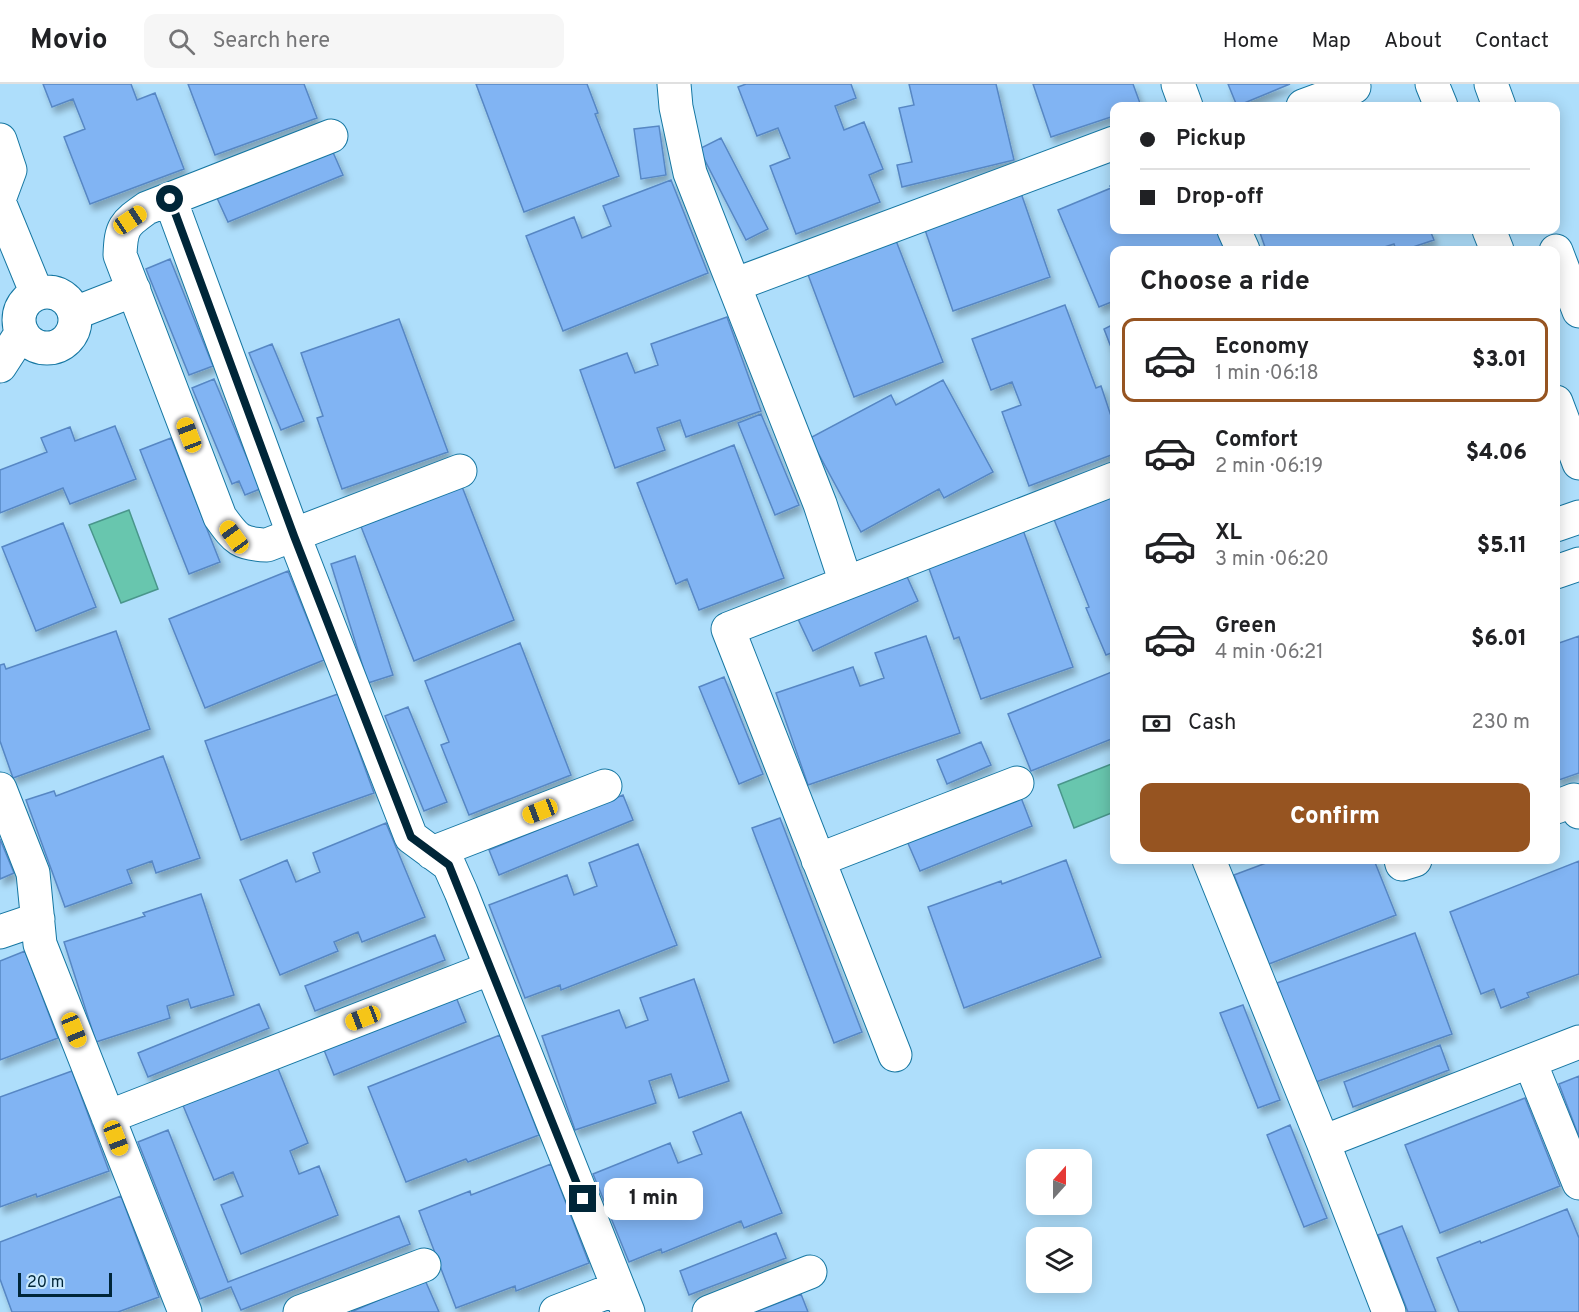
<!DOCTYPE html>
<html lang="en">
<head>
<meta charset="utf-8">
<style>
  body { margin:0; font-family:Overpass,sans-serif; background:#f6f6f6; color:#202124; height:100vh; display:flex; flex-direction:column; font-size:22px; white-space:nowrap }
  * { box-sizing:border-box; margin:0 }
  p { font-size:20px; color:#757577 }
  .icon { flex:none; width:33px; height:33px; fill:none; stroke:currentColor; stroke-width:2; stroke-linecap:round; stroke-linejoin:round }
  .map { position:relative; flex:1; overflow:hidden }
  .sheet { position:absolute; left:1110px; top:162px; width:450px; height:618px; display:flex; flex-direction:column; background:#fff; border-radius:12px; box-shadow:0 3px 15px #0003 }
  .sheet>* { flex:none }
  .hud { position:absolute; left:1110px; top:18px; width:450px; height:132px; border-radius:12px; box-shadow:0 3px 15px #0003; display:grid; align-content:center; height:132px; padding:0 30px; background:#fff }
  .needle { width:39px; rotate:21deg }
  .tools { position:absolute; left:1026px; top:1065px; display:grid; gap:12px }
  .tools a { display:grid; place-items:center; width:66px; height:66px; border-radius:12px; background:#fff; box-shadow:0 3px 15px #0003; font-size:30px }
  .scale { position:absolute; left:18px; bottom:15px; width:94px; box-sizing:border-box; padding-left:6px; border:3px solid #002638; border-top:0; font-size:16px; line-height:21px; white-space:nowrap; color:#002638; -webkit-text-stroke:4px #c9e9fd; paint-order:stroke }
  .end { position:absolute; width:27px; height:27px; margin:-14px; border:8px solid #002638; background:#fff; box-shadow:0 0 0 3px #fff }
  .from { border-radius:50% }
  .bubble { position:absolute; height:42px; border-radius:12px; background:#fff; box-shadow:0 3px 15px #0003; font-size:20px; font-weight:800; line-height:42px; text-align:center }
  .car { position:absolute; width:18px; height:36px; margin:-18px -9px; border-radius:8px; box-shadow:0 0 4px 2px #0007; background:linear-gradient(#f5c518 24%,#345 0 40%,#f5c518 0 76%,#345 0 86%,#f5c518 0) }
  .hud b { display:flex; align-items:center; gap:21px; height:57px; font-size:22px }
  .hud b+b { border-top:2px solid #e0e0e0 }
  .hud i { width:15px; height:15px; background:#202124 }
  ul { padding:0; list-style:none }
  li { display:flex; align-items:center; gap:18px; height:84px; margin:0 12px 9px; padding:0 18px; border:3px solid transparent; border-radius:12px }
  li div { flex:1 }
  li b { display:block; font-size:22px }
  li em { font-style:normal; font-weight:800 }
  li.current { border-color:#965421 }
  li>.icon { width:54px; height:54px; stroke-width:1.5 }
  h2 { padding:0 30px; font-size:27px; line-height:72px }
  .pay { display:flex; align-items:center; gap:15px; height:66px; padding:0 30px; font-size:22px }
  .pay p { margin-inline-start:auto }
  .cta { display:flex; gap:12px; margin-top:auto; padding:12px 30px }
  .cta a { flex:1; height:69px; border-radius:12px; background:#965421; color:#fff; font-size:24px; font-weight:800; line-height:69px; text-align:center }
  header { display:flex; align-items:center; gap:36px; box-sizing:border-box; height:84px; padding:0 30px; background:#fff; border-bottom:2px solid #e0e0e0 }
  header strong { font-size:28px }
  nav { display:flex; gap:33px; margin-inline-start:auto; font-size:21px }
  .search { width:420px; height:54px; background:#f6f6f6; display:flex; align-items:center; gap:15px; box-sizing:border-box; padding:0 21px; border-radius:12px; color:#757577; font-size:22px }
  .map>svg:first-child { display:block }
  .water { fill:#68c6ae; stroke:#49968b; stroke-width:1.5 }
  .building { fill:#81b4f3; stroke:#5787c4; stroke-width:1.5; filter:url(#shadow) }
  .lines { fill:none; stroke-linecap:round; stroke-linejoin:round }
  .minor-casing { stroke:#1677a2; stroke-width:35 }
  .major-casing { stroke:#1677a2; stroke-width:35 }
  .minor { stroke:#fff; stroke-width:33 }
  .major { stroke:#fff; stroke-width:33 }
  .route { stroke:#002638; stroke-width:8 }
</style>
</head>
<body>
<header>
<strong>Movio</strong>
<div class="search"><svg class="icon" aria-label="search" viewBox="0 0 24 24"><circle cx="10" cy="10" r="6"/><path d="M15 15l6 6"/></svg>Search here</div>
<nav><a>Home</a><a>Map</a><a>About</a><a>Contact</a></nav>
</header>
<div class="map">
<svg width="1579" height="1228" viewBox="0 0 1579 1228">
  <defs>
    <filter id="shadow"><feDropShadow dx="3.5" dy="6" stdDeviation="3" flood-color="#0004"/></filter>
  </defs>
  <rect width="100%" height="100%" fill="#aedefb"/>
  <!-- water -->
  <path class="water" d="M 129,426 L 158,505 L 121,519 L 89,441 Z
    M 1114,679 L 1114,728 L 1074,744 L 1058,701 Z"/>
  <!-- building -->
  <path class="building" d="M 43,0 L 131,0 L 137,16 L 155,9 L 184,85 L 90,120 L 64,53 L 85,45 L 73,15 L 52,23 Z
    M 188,0 L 304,0 L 317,34 L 215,71 Z
    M 476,0 L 587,0 L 598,29 L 595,30 L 619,92 L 524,128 Z
    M 746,0 L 851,0 L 856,14 L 835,22 L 844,46 L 864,38 L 883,85 L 869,91 L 880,118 L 796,150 L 770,82 L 790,74 L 778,44 L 757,52 L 738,3 Z
    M 909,0 L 996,0 L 1014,76 L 902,103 L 897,81 L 912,78 L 899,24 L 914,21 Z
    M 1033,0 L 1133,0 L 1141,22 L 1114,22 L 1114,32 L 1051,53 Z
    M 1228,0 L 1290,0 L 1237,22 Z
    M 659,42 L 666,91 L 641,95 L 634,45 Z
    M 721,54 L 768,145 L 746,156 L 699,65 Z
    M 332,66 L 343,91 L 228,138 L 217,114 Z
    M 671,96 L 708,189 L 563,247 L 526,152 L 574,133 L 582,154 L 611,142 L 603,122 Z
    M 1114,100 L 1114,146 L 1218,146 L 1227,166 L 1114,166 L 1114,217 L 1099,223 L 1058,126 L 1111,104 L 1110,102 Z
    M 1021,109 L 1050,193 L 953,227 L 924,143 Z
    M 1259,146 L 1430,146 L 1434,156 L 1404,166 L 1396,166 L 1394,160 L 1375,166 L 1266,166 Z
    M 895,154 L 943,278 L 854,313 L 807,188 Z
    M 170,175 L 213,282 L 189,291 L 146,185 Z
    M 1065,221 L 1096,304 L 1101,302 L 1114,341 L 1114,370 L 1029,402 L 1002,328 L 1021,321 L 1012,298 L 991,306 L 972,255 Z
    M 727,233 L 761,327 L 686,353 L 680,336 L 657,344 L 665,366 L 615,384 L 580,286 L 627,269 L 635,289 L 658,281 L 651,260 Z
    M 399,235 L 448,368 L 342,405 L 317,334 L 323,332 L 301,269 Z
    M 1114,240 L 1114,271 L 1104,245 Z
    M 272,260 L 304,337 L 281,346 L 249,269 Z
    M 214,295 L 260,405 L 245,411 L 239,397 L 232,400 L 192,304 Z
    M 943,296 L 993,388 L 944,414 L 939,405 L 861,448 L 810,354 L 891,311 L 896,321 Z
    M 761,330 L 799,421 L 775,431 L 738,339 Z
    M 115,342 L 136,395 L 70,420 L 63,404 L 0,429 L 0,386 L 47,368 L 41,354 L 70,343 L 75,357 Z
    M 171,354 L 220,478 L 189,490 L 140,366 Z
    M 734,361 L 784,494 L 699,526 L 687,495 L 676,500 L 637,399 Z
    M 461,400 L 514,536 L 414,577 L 360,440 Z
    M 1114,408 L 1114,568 L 1106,571 L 1086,524 L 1089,523 L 1053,433 Z
    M 63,439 L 96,523 L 36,547 L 2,463 Z
    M 1023,446 L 1073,583 L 981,615 L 959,553 L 954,555 L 927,479 Z
    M 355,472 L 393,591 L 368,599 L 331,480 Z
    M 904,486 L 918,517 L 813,567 L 798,535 Z
    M 288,487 L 324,576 L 205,624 L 169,535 Z
    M 116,547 L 150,645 L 13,694 L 0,657 L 0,581 L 4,580 L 6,585 Z
    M 926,552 L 960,649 L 808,701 L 776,609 L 853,583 L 860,602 L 884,594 L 875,569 Z
    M 1579,552 L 1579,689 L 1556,697 L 1556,560 Z
    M 520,559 L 571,691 L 469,731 L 441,661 L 449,658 L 425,597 Z
    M 1114,587 L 1114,654 L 1031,687 L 1008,630 Z
    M 724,593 L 763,690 L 739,700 L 699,603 Z
    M 338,610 L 374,709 L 241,756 L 205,657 Z
    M 408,623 L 447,718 L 424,727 L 385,632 Z
    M 981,658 L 991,681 L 947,700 L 937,676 Z
    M 163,672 L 200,774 L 156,789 L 152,777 L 127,786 L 132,799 L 65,823 L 26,716 L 54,707 L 56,712 Z
    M 623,711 L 633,736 L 499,791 L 489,766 Z
    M 1020,711 L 1032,742 L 920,787 L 907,757 Z
    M 780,734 L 862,948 L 834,959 L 752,744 Z
    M 386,739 L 425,833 L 362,858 L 358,848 L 334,858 L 338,867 L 280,891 L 240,796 L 287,776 L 296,798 L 320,788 L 313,769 Z
    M 0,755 L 14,789 L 0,795 Z
    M 638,760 L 677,861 L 561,906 L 560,901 L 525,914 L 489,821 L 567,791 L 574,811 L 597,802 L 589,779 Z
    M 1066,776 L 1101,873 L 964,924 L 928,823 L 1001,797 L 1002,800 Z
    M 1274,776 L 1374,776 L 1396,831 L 1269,880 L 1234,791 Z
    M 1579,777 L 1579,890 L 1527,909 L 1529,913 L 1501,924 L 1494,905 L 1481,910 L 1450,828 Z
    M 201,810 L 234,911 L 191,924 L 188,915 L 167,922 L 170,934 L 96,958 L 64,858 L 145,832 L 143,829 Z
    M 1415,849 L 1452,950 L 1313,999 L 1277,899 Z
    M 435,851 L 445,876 L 315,927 L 305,902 Z
    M 25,867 L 58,954 L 0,976 L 0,877 Z
    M 694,895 L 729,997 L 679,1014 L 671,990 L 649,997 L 656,1019 L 575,1046 L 542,952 L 619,926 L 626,944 L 648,936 L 640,914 Z
    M 456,913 L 466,938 L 334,991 L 324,966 Z
    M 259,920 L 269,944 L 148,993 L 138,969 Z
    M 1243,921 L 1280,1016 L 1258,1024 L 1220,929 Z
    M 500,951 L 539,1051 L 468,1078 L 466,1075 L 406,1098 L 368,1003 Z
    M 1440,961 L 1449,986 L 1353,1023 L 1344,998 Z
    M 277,982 L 308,1059 L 290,1067 L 299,1090 L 319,1082 L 338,1131 L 241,1170 L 221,1121 L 243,1112 L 233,1088 L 214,1096 L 182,1019 Z
    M 72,987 L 109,1087 L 37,1113 L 36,1110 L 0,1123 L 0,1013 Z
    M 1579,992 L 1579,1053 L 1559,1000 Z
    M 1525,1014 L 1560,1102 L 1440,1149 L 1405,1061 Z
    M 741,1028 L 782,1129 L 744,1144 L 741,1137 L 662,1169 L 661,1165 L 629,1178 L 593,1090 L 670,1059 L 678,1079 L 702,1070 L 693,1048 Z
    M 1290,1041 L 1327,1134 L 1304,1143 L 1267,1051 Z
    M 168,1046 L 228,1198 L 399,1132 L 410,1160 L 241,1226 L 231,1203 L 200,1215 L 138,1058 Z
    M 551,1080 L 589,1179 L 516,1207 L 515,1202 L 456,1224 L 419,1127 L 470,1107 L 471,1111 Z
    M 121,1112 L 159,1213 L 118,1228 L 12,1228 L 0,1195 L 0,1158 Z
    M 1567,1125 L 1579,1154 L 1579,1228 L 1459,1228 L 1437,1174 L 1480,1157 L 1481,1159 Z
    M 1402,1142 L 1436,1228 L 1408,1228 L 1378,1151 Z
    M 776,1149 L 786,1174 L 689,1211 L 680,1187 Z
    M 425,1196 L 439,1228 L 351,1228 Z
    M 801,1210 L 808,1228 L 755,1228 Z"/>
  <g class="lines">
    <!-- minor casing -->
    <g class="minor-casing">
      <path id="minor" d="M 674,0 L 676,23 L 690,89 L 820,420 L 846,499
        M 1178,0 L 1186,22
        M 1303,22 L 1354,3 L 1353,0
        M 331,52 L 147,124 C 124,140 121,143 120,171 L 220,433 C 236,455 239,460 267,461 L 460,387
        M 0,56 L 10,86 L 0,113
        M 170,115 L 294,452 L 411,753 L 449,781 L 461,808 L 628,1228
        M 0,120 L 37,210
        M 1234,146 L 1243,166
        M 734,201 L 1114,59
        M19 236a28 28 0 1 1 56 0a28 28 0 1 1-56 0Z
        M 75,229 L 134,206
        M 0,282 L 22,248
        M 1556,441 L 1579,433
        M 1556,488 L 1579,480
        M 0,705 L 33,789 L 40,860 L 185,1228
        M 1556,723 L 1574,716 L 1579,728
        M 432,769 L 605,702
        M 818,776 L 1017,699
        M 1209,776 L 1323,1058 L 1389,1228
        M 1401,776 L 1402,780 L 1415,776
        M 0,848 L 38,835
        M 895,971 L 728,545 L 1114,395
        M 1530,978 L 1579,1099
        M 108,1033 L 491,884
        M 1323,1058 L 1579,958
        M 300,1228 L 424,1181
        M 556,1228 L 618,1204
        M 709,1228 L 810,1188"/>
    </g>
    <!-- major casing -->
    <g class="major-casing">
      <path id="major" d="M 1432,0 L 1441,22
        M 1491,0 L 1499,22
        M 1489,146 L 1497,166
        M 1556,167 L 1579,227
        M 1556,318 L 1579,379"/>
    </g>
    <!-- minor -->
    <use href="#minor" class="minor"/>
    <!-- major -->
    <use href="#major" class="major"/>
  </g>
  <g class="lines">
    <!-- route -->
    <path class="route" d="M 170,115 L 294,452 L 411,753 L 449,781 L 583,1115"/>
  </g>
</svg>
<div class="tools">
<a><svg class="needle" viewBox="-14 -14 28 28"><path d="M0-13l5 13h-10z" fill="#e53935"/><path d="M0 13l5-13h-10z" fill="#757577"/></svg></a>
<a><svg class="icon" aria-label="layers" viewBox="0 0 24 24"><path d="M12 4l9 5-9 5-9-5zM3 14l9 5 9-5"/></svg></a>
</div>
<div class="scale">20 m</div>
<i class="end from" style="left:170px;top:115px"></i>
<i class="end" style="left:583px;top:1115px"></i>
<div class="bubble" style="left:604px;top:1094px;width:99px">1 min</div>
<i class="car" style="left:130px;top:136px;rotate:56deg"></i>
<i class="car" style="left:189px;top:351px;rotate:339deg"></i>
<i class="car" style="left:234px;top:453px;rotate:324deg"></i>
<i class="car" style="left:540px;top:727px;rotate:249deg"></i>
<i class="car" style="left:363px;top:934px;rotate:249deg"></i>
<i class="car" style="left:74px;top:946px;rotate:158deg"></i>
<i class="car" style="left:116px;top:1054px;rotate:159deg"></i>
<div class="hud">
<b><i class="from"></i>Pickup</b>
<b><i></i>Drop-off</b>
</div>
<section class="sheet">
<h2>Choose a ride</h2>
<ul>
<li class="current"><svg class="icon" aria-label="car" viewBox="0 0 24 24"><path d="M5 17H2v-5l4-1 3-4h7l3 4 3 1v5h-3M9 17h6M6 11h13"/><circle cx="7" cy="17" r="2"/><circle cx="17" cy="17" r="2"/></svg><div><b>Economy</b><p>1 min · 06:18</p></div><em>$3.01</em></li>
<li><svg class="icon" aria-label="car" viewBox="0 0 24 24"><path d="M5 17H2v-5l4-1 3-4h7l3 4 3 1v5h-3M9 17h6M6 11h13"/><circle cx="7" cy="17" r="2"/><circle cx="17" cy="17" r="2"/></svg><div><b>Comfort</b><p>2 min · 06:19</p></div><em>$4.06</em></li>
<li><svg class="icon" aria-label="car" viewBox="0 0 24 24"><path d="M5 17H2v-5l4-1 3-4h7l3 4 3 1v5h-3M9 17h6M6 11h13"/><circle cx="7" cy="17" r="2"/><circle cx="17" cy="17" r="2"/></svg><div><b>XL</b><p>3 min · 06:20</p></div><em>$5.11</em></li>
<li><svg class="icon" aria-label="car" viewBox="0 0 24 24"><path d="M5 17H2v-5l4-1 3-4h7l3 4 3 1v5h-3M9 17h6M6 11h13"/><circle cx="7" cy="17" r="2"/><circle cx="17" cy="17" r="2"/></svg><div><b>Green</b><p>4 min · 06:21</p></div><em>$6.01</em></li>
</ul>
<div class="pay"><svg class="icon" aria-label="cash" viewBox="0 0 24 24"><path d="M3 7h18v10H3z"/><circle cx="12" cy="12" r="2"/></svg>Cash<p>230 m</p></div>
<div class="cta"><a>Confirm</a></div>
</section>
</div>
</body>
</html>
